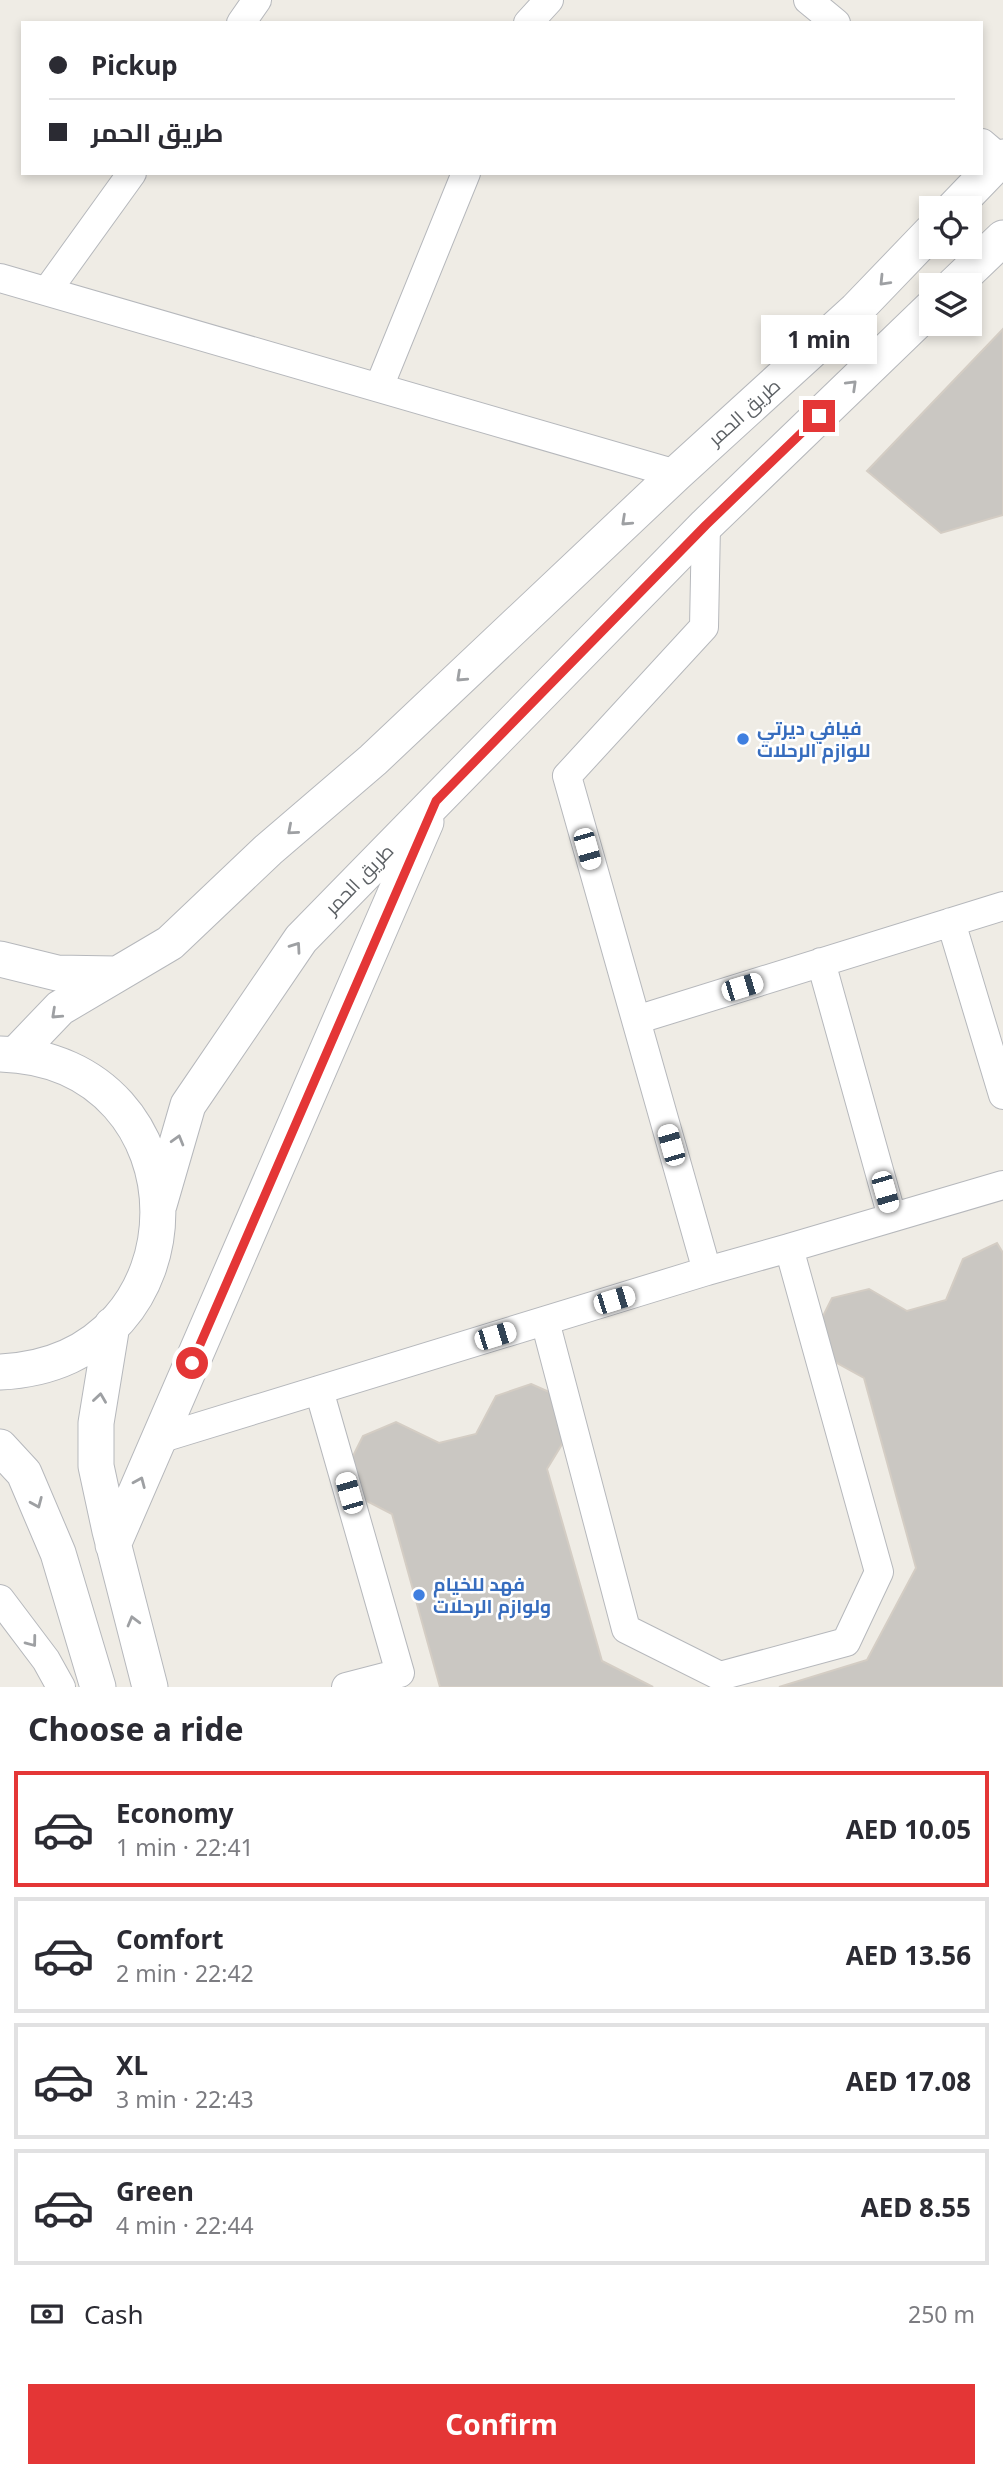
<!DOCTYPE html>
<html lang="en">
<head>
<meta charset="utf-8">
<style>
  body { margin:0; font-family:"Noto Sans",Cairo,sans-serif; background:#f2f2f3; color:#2b2b33; height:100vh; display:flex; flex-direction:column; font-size:26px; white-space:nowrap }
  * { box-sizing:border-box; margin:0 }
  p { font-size:23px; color:#7c7c81 }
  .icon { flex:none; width:38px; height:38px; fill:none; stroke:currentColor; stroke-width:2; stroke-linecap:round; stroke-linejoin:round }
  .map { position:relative; height:1687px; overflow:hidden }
  .details { display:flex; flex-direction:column; background:#fff; flex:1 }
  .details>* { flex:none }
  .hud { position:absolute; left:21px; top:21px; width:962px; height:154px; border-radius:0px; box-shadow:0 4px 10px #0003; display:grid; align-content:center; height:154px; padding:0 28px; background:#fff }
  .fabs { position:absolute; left:919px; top:196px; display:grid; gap:14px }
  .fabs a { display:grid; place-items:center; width:63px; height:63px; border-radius:0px; background:#fff; box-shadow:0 4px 10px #0003; font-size:35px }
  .end { position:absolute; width:32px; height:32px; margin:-16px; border:9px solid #e43636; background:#fff; box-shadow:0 0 0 4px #fff }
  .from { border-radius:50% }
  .bubble { position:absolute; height:49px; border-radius:0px; background:#fff; box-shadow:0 4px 10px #0003; font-size:23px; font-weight:700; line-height:49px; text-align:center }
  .car { position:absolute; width:21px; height:42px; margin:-21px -10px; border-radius:9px; box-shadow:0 0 5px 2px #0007; background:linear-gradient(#fff 24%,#345 0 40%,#fff 0 76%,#345 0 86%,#fff 0) }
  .hud b { display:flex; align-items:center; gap:24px; height:66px; font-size:26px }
  .hud b+b { border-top:2px solid #e1e1e2 }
  .hud i { width:18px; height:18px; background:#2b2b33 }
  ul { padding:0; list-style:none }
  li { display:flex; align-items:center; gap:21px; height:116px; margin:0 14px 10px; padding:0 14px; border:4px solid #e1e1e2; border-radius:0px }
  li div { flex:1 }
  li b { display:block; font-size:26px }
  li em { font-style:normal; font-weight:700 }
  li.selected { border-color:#e43636 }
  li>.icon { width:63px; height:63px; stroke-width:1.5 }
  h2 { padding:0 28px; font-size:32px; line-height:84px }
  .pay { display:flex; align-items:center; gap:18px; height:77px; padding:0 28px; font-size:26px }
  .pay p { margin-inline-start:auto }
  .cta { display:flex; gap:14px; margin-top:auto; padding:14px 28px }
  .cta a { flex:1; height:80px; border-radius:0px; background:#e43636; color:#fff; font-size:28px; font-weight:700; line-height:80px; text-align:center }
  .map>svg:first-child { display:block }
  .building { fill:#cac7c2; stroke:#d4cdc4; stroke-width:2 }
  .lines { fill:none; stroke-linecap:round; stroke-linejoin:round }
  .minor-casing { stroke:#b6b8bc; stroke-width:30 }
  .tertiary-casing { stroke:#b6b8bc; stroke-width:37 }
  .minor { stroke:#fff; stroke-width:28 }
  .tertiary { stroke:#fff; stroke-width:35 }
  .oneway { stroke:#9ea0a3 }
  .route { stroke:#e43636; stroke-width:9 }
  .shop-dot { fill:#3f7fe0; stroke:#fff; stroke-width:2.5 }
  .labels { text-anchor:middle; stroke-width:5; stroke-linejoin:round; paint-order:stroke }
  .street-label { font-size:19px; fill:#5d6165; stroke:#fff }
  .shop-label { font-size:19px; font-weight:bold; fill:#366cbe; stroke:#fff; text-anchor:start }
</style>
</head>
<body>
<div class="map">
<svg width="1003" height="1687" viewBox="0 0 1003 1687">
  <rect width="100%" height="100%" fill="#efece5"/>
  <!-- building -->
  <path class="building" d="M 1003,329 L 1003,515 L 941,533 L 867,471 Z
    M 997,1243 L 1003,1253 L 1003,1687 L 779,1687 L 867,1660 L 916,1568 L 864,1378 L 828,1358 L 818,1326 L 832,1298 L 869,1289 L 907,1311 L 946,1300 L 963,1259 Z
    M 531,1384 L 556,1395 L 567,1436 L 547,1469 L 602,1661 L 653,1687 L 440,1687 L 392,1514 L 361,1498 L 349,1464 L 363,1436 L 396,1422 L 439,1443 L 476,1434 L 496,1396 Z"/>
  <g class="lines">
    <!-- minor casing -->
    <g class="minor-casing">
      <path id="minor" d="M 808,0 L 836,23
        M 241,23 L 257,0
        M 528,23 L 549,0
        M 982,143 L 1001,159
        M 0,278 L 676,474
        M 47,291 L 132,173
        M 379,387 L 466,173
        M 951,922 L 1003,1095
        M 821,962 L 892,1217
        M 636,1020 L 1003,906
        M 789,1248 L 1003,1185
        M 545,1321 L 626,1629 L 720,1676 L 846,1642 L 879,1572 L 789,1248 L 707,1271
        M 319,1390 L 400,1673 L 346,1687
        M 159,1439 L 707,1271 L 567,776 L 704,627 L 706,525
        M 0,1599 L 46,1660 L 61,1687"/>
    </g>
    <!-- tertiary casing -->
    <g class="tertiary-casing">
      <path id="tertiary" d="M 954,208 L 1003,157
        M 954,285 L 1003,238
        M 0,959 L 57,973 L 115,974
        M 0,1054 C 210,1060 211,1363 0,1372
        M 16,1054 L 60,1008 L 170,943 L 268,850 L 373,760 L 676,474 L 856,310 L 931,232
        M 159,1205 L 188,1105 L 301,939 L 706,525 L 931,308
        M 112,1325 L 96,1423 L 96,1466 L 110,1531 L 150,1687
        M 0,1447 L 24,1473 L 58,1553 L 98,1687
        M 113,1545 L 426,822"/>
    </g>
    <!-- minor -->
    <use href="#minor" class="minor"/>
    <!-- tertiary -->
    <use href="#tertiary" class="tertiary"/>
  </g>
  <!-- one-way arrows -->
  <defs><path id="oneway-chevron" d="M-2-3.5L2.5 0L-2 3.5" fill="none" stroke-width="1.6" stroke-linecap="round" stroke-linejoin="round" transform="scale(1.75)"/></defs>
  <g class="oneway">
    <use href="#oneway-chevron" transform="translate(884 281) rotate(134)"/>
    <use href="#oneway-chevron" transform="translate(852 385) rotate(-44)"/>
    <use href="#oneway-chevron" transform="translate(626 521) rotate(137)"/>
    <use href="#oneway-chevron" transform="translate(461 677) rotate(137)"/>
    <use href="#oneway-chevron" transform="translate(292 830) rotate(139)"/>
    <use href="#oneway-chevron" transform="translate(296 947) rotate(-55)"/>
    <use href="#oneway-chevron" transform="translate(56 1014) rotate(137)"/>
    <use href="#oneway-chevron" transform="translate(178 1140) rotate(-74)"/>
    <use href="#oneway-chevron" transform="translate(100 1398) rotate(-82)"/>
    <use href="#oneway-chevron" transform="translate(140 1482) rotate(-67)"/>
    <use href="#oneway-chevron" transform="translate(37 1503) rotate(67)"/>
    <use href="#oneway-chevron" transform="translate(133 1621) rotate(-105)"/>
    <use href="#oneway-chevron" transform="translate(32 1642) rotate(53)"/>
  </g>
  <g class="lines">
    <!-- route -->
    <path class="route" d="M 192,1363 L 436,801 L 706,525 L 819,416"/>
  </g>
  <!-- markers -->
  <g class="shop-dot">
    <circle cx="743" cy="739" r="7"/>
    <circle cx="419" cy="1595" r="7"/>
  </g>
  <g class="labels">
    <!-- street labels -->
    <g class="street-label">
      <text transform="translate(744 412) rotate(-42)" y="7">طريق الحمر</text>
      <text transform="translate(359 879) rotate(-46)" y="7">طريق الحمر</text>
    </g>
    <!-- shop labels -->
    <g class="shop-label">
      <text x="757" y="735">فيافي ديرتي<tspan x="757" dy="22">للوازم الرحلات</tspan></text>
      <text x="433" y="1591">فهد للخيام<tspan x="433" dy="22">ولوازم الرحلات</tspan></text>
    </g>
  </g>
</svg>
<div class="fabs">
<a><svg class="icon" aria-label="locate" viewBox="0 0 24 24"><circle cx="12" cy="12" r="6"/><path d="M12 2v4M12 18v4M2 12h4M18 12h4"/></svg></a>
<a><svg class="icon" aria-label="layers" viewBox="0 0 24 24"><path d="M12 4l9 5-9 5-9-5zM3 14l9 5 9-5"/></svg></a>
</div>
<i class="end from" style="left:192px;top:1363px"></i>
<i class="end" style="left:819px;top:416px"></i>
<div class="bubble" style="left:761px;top:315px;width:116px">1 min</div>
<i class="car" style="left:587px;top:849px;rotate:164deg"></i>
<i class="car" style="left:742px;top:987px;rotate:73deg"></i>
<i class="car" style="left:671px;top:1145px;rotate:344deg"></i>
<i class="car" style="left:885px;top:1192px;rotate:164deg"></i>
<i class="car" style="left:614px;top:1300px;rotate:73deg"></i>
<i class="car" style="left:495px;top:1336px;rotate:73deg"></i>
<i class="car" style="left:349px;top:1493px;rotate:344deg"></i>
<div class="hud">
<b><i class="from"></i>Pickup</b>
<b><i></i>طريق الحمر</b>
</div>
</div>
<section class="details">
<h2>Choose a ride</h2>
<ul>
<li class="selected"><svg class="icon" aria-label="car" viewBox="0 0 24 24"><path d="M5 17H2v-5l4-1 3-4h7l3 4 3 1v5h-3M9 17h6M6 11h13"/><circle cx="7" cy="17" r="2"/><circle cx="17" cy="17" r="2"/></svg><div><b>Economy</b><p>1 min · 22:41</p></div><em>AED 10.05</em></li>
<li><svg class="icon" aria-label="car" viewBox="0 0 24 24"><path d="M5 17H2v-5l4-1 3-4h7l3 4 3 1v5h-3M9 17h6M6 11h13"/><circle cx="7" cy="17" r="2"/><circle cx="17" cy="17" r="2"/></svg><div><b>Comfort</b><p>2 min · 22:42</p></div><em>AED 13.56</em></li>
<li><svg class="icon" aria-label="car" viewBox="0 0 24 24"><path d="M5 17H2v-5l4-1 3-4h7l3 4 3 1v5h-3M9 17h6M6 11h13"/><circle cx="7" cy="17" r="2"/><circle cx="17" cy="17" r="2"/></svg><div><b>XL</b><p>3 min · 22:43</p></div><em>AED 17.08</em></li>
<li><svg class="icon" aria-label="car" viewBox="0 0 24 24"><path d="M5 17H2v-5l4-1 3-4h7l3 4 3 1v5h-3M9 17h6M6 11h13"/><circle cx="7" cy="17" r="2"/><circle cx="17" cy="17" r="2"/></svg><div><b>Green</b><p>4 min · 22:44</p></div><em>AED 8.55</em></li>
</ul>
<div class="pay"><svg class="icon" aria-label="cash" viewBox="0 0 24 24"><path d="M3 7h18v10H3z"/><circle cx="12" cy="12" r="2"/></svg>Cash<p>250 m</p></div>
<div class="cta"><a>Confirm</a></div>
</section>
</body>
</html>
